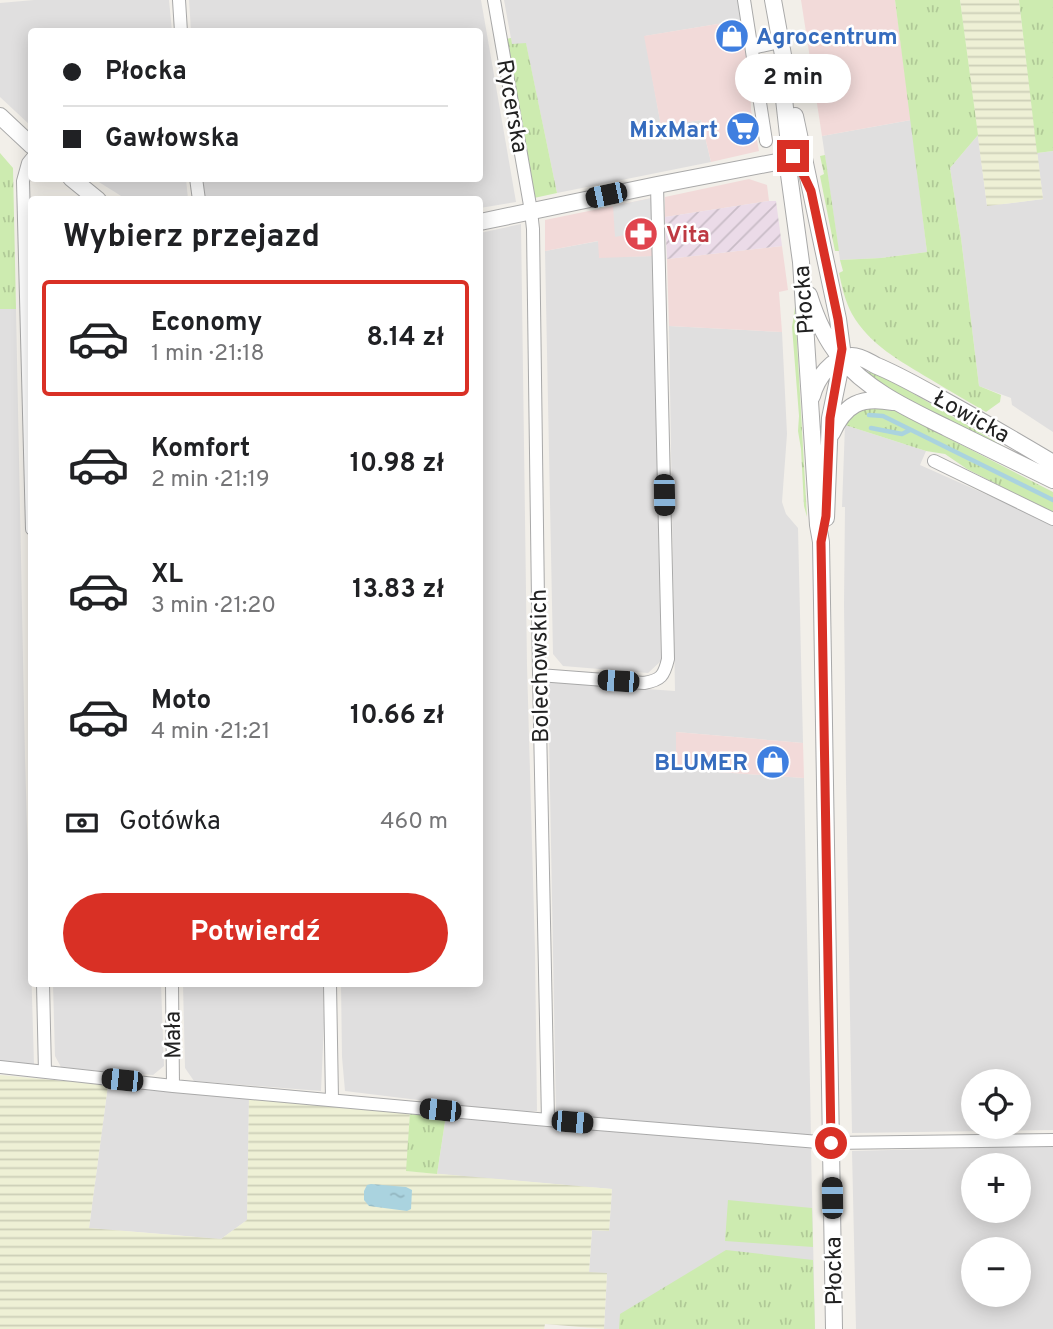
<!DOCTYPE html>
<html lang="pl">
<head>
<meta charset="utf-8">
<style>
  body { margin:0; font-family:Overpass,sans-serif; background:#f6f6f6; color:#202124; height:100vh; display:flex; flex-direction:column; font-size:26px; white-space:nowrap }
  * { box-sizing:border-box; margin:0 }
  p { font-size:23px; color:#757577 }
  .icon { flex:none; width:38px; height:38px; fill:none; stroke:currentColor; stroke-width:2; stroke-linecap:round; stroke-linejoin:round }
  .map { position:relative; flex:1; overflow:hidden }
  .sheet { position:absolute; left:28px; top:196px; width:455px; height:791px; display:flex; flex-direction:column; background:#fff; border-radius:7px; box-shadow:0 4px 18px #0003 }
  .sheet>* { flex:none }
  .banner { position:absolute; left:28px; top:28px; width:455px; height:154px; border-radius:7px; box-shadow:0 4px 18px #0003; display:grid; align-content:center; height:154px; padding:0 35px; background:#fff }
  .tools { position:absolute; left:961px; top:1069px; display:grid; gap:14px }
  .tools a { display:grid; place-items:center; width:70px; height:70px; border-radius:50%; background:#fff; box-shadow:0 4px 18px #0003; font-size:35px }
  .end { position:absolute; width:32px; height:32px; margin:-16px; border:9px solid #d93025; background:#fff; box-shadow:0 0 0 4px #fff }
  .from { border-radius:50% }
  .bubble { position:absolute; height:49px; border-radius:24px; background:#fff; box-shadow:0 4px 18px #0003; font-size:23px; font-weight:700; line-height:49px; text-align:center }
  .car { position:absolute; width:21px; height:42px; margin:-21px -10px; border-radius:9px; box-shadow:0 0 5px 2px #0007; background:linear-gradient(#222 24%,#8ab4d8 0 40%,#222 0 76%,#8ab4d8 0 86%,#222 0) }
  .banner b { display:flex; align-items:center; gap:24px; height:66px; font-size:26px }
  .banner b+b { border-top:2px solid #e0e0e0 }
  .banner i { width:18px; height:18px; background:#202124 }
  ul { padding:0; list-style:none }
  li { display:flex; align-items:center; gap:21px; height:116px; margin:0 14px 10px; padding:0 21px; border:4px solid transparent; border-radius:7px }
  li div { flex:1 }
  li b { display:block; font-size:26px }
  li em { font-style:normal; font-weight:700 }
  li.current { border-color:#d93025 }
  li>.icon { width:63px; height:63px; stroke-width:1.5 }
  h2 { padding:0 35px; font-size:32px; line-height:84px }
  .pay { display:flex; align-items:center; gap:18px; height:77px; padding:0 35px; font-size:26px }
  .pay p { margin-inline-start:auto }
  .action { display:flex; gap:14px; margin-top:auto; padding:14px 35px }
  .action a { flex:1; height:80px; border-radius:42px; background:#d93025; color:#fff; font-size:28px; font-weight:700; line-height:80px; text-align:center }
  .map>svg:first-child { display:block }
  .residential { fill:#e0dfdf; fill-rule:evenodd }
  .commercial { fill:#f2dad9 }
  .industrial { fill:url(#industrial-furrows) }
  .farmland { fill:url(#farmland-rules) }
  .grass { fill:url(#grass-tufts) }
  .parking { fill:#e2e2e2 }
  .water { fill:url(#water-ripples) }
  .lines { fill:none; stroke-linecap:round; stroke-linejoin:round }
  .stream { stroke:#aad3df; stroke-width:4.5 }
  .minor-casing { stroke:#a9a9a9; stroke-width:14 }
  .tertiary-casing { stroke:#a9a9a9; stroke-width:18 }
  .minor { stroke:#fff; stroke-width:12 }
  .tertiary { stroke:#fff; stroke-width:16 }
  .route { stroke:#d93025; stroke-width:9 }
  .labels { text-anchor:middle; stroke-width:5; stroke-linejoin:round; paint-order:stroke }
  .shop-label { font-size:23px; font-weight:bold; fill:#366cbe; stroke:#fff; text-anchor:end }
  .street-label { font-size:23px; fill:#222; stroke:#fff }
  .health-label { font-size:23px; font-weight:bold; fill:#be3a42; stroke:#fff; text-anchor:start }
</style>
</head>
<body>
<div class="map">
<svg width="1053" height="1329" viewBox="0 0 1053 1329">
  <defs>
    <pattern id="industrial-furrows" width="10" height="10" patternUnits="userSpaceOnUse" patternTransform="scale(1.75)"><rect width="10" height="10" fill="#ebdbe8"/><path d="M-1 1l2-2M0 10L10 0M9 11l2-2" fill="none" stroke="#c9bcc7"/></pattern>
    <pattern id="farmland-rules" width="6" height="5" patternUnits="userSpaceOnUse" patternTransform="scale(1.75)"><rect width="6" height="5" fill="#eef0d5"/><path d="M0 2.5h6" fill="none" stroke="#ccceb7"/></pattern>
    <pattern id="grass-tufts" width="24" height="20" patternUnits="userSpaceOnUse" patternTransform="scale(1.75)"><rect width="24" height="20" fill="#cdebb0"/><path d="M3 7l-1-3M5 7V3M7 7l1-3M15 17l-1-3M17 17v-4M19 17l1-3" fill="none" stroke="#b0c997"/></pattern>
    <pattern id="water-ripples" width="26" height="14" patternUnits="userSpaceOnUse" patternTransform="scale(1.75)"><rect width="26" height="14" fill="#aad3df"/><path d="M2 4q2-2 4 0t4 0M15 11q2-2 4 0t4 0" fill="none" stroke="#92b5bf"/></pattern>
  </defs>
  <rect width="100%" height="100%" fill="#f2efe9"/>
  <!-- residential -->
  <path class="residential" d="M 34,0 L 169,0 L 172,31 L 32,32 L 31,126 L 0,97 L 0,3 Z
    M 189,0 L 481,0 L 516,202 L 480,208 L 480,200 L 205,199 L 203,179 L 480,178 L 480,32 L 191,31 Z
    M 504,0 L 739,0 L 742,20 L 645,36 L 661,126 L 701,120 L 711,162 L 557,193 L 526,44 L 512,44 Z
    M 911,120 L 927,252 L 881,258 L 840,260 L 822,136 Z
    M 978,135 L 987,206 L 1043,199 L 1037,153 L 1053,151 L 1053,432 L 1012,405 L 1011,398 L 979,386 L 961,238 L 950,168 Z
    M 94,179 L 186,179 L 188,199 L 126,199 Z
    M 521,224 L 527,665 L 535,950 L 537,1111 L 517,1112 L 345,1091 L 342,1057 L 341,984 L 480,984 L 480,233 Z
    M 599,241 L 599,257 L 653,256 L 661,661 L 648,673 L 563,666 L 553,654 L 545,251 Z
    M 0,309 L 16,309 L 25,758 L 34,1065 L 0,1062 Z
    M 669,326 L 782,332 L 787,434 L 782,502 L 786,514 L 798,528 L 803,743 L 676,732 L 676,764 L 718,772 L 804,778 L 811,1137 L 556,1115 L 548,682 L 675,691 Z
    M 845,425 L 926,451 L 920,465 L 1053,524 L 1053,1130 L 852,1133 L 846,779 L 844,605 L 845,507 L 842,507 ZM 973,1082 L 1018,1082 L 1018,1127 L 973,1127 Z
    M 53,984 L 161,984 L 164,1066 L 153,1075 L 106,1072 L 61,1067 L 55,1056 Z
    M 183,984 L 323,984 L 324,1023 L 321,1091 L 194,1081 L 185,1068 Z
    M 108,1085 L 249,1098 L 247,1220 L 221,1239 L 89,1228 Z
    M 446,1115 L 513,1123 L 811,1148 L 815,1329 L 604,1329 L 607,1274 L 589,1273 L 592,1230 L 609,1231 L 612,1189 L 437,1174 Z
    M 1053,1146 L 1053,1329 L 856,1329 L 852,1151 ZM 973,1166 L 1018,1166 L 1018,1211 L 973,1211 ZM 973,1250 L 1018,1250 L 1018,1295 L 973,1295 Z"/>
  <!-- commercial -->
  <path class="commercial" d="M 801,0 L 895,0 L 911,120 L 822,136 Z
    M 742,20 L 750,76 L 751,110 L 759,151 L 711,162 L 701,120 L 661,126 L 644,36 Z
    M 749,179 L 767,185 L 769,201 L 665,217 L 665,197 Z
    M 652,198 L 653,256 L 599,258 L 598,241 L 545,251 L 545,220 Z
    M 782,246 L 788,290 L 779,292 L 782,332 L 669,326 L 667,259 Z
    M 676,732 L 803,743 L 804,778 L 718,772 L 676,765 Z"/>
  <!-- industrial -->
  <path class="industrial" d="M 769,201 L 776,201 L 782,246 L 667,259 L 665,217 Z"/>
  <!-- farmland -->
  <path class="farmland" d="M 960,0 L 1019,0 L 1043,199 L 987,206 Z
    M 0,1075 L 108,1085 L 89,1228 L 221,1239 L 247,1220 L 249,1098 L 410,1112 L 407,1171 L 612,1189 L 609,1231 L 592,1230 L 589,1272 L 607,1273 L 604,1329 L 545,1324 L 544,1329 L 0,1329 Z"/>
  <!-- grass -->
  <path class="grass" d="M 895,0 L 960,0 L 978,135 L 950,168 L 961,238 L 979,386 L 1001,395 L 1000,402 L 986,412 C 967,401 948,390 930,379 C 900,361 870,345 852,314 C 845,301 842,287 839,273 L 843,271 L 840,260 L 881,258 L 927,252 Z
    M 1019,0 L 1053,0 L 1053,151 L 1037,153 Z
    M 511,38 L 512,44 L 526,43 L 557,193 L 534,198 L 506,39 Z
    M 0,153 L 13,168 L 16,309 L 0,309 Z
    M 825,155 L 839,251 L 835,251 L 820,176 L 824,174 L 820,156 Z
    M 795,307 L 807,517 L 804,506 L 801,449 L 798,431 L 799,416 L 792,327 Z
    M 865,371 L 875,373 L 892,381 L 1039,467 C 982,438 915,412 865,371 Z
    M 886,406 L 1053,492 L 1053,513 L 967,469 L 945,454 L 926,451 L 845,425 C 856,406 866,408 886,406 Z
    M 410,1112 L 446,1115 L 437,1174 L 406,1171 Z
    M 728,1200 L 812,1208 L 813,1247 L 725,1241 Z
    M 726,1250 L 813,1260 L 815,1329 L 619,1329 L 620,1314 Z"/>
  <!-- parking -->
  <path class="parking" d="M 652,198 L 653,235 L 644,231 L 615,237 L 613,206 Z"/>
  <!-- water -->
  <path class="water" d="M 371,1184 L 406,1187 L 412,1190 L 411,1209 L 407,1211 L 369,1206 L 364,1200 L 364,1191 L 367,1185 Z"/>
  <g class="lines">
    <!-- stream -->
    <path class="stream" d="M 869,415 L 883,416 L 1053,500
      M 871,428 L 902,434 L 910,430"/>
    <!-- minor casing -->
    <g class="minor-casing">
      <path id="minor" d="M 179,0 L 181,32
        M 494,0 L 531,211 L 533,229 L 539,675 L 548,1120
        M 744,0 L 766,141
        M 752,48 L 780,42
        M 759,93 L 782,88
        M 32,158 L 28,163 L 23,181 L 32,529
        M 196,178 L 199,200
        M 934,461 L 1053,519
        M 539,675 L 644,683 C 661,680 664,676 668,659 L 657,185
        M 43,984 L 45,1072
        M 172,984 L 173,1086
        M 330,984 L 332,1099
        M 0,1067 L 173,1086 L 548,1120 L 831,1143 L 1053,1140"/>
    </g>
    <!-- tertiary casing -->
    <g class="tertiary-casing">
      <path id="tertiary" d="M 773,0 L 785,66
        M 783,58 L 781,72 L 788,135 L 787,160 L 801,262 L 818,525 L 821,542 L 834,1329
        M 0,116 L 32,146
        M 795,116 L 838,319 L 842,349 L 842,360 L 830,418 L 826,518
        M 71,178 L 98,200
        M 480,222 L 657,185 L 787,160 L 794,153
        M 809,295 C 816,318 825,339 840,357 C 868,391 909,409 947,428 C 982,445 1018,463 1053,480
        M 812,396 C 817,378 831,358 852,356 C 861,356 869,362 877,366 C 899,375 919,387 940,398 C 978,419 1016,441 1053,463
        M 832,433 C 845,404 861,396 892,402"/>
    </g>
    <!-- minor -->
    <use href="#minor" class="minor"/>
    <!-- tertiary -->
    <use href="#tertiary" class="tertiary"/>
  </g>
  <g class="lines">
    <!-- route -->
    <path class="route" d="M 793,156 L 788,160 L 803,174 L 811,191 L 838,319 L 842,349 L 830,418 L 826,516 L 821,542 L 831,1143"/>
  </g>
  <!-- icons -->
  <defs>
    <g id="shop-disc" transform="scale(1.75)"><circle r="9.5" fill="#3f7fe0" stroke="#fff"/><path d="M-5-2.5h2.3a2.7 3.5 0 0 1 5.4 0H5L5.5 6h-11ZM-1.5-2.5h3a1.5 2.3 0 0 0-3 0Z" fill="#fff"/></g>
    <g id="supermarket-disc" transform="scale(1.75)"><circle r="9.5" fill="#3f7fe0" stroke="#fff"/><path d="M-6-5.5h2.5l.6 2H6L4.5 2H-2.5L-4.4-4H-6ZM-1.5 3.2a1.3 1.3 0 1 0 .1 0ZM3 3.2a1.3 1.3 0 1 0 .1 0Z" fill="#fff"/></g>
    <g id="pharmacy-disc" transform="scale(1.75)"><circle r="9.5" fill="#e0444e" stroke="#fff"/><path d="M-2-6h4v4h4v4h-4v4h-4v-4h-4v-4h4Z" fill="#fff"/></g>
  </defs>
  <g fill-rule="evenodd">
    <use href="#shop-disc" x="732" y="36"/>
    <use href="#supermarket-disc" x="743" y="129"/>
    <use href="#pharmacy-disc" x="641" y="234"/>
    <use href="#shop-disc" x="773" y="762"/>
  </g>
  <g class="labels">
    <!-- shop labels -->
    <g class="shop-label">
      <text x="756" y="44" text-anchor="start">Agrocentrum</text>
      <text x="718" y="137">MixMart</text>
      <text x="748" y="770">BLUMER</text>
    </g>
    <!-- street labels -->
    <g class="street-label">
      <text transform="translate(513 106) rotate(80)" y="8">Rycerska</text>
      <text transform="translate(803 300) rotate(-94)" y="8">Płocka</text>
      <text transform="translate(972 416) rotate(29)" y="8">Łowicka</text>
      <text transform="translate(539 666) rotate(-91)" y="8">Bolechowskich</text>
      <text transform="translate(172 1035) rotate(-91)" y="8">Mała</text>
      <text transform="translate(833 1271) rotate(-91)" y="8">Płocka</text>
    </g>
    <!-- health labels -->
    <g class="health-label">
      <text x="666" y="242">Vita</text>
    </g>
  </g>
</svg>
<div class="tools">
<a><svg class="icon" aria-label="locate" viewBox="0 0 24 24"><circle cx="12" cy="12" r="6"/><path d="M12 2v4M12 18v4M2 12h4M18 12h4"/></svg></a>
<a>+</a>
<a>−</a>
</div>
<i class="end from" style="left:831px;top:1143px"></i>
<i class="end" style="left:793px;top:156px"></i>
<div class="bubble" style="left:735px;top:54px;width:116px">2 min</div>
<i class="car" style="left:606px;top:195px;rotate:258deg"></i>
<i class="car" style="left:664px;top:495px;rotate:179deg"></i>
<i class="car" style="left:618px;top:681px;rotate:274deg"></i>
<i class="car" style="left:122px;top:1080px;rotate:276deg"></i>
<i class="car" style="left:440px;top:1110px;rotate:276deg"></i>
<i class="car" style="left:572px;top:1122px;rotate:95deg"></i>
<i class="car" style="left:832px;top:1198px;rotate:359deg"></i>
<div class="banner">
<b><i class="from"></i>Płocka</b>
<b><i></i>Gawłowska</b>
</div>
<section class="sheet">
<h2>Wybierz przejazd</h2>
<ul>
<li class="current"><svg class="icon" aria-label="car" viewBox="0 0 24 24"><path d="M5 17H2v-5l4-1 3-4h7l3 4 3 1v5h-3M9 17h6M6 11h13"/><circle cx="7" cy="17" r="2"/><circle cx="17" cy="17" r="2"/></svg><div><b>Economy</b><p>1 min · 21:18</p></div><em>8.14 zł</em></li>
<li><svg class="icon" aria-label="car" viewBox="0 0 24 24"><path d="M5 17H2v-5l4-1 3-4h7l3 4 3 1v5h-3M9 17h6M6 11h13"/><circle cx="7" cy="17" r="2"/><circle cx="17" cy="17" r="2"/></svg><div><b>Komfort</b><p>2 min · 21:19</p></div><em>10.98 zł</em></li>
<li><svg class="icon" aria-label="car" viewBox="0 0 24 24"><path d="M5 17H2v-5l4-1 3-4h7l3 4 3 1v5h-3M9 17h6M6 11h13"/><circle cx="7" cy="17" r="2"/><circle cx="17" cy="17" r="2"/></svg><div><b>XL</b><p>3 min · 21:20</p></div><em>13.83 zł</em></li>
<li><svg class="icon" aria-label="car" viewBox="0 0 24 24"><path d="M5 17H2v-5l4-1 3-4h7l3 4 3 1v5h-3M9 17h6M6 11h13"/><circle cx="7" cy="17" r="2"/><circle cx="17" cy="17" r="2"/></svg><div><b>Moto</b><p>4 min · 21:21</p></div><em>10.66 zł</em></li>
</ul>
<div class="pay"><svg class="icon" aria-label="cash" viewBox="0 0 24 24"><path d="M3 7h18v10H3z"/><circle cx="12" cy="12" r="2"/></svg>Gotówka<p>460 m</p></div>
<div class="action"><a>Potwierdź</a></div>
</section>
</div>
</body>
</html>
